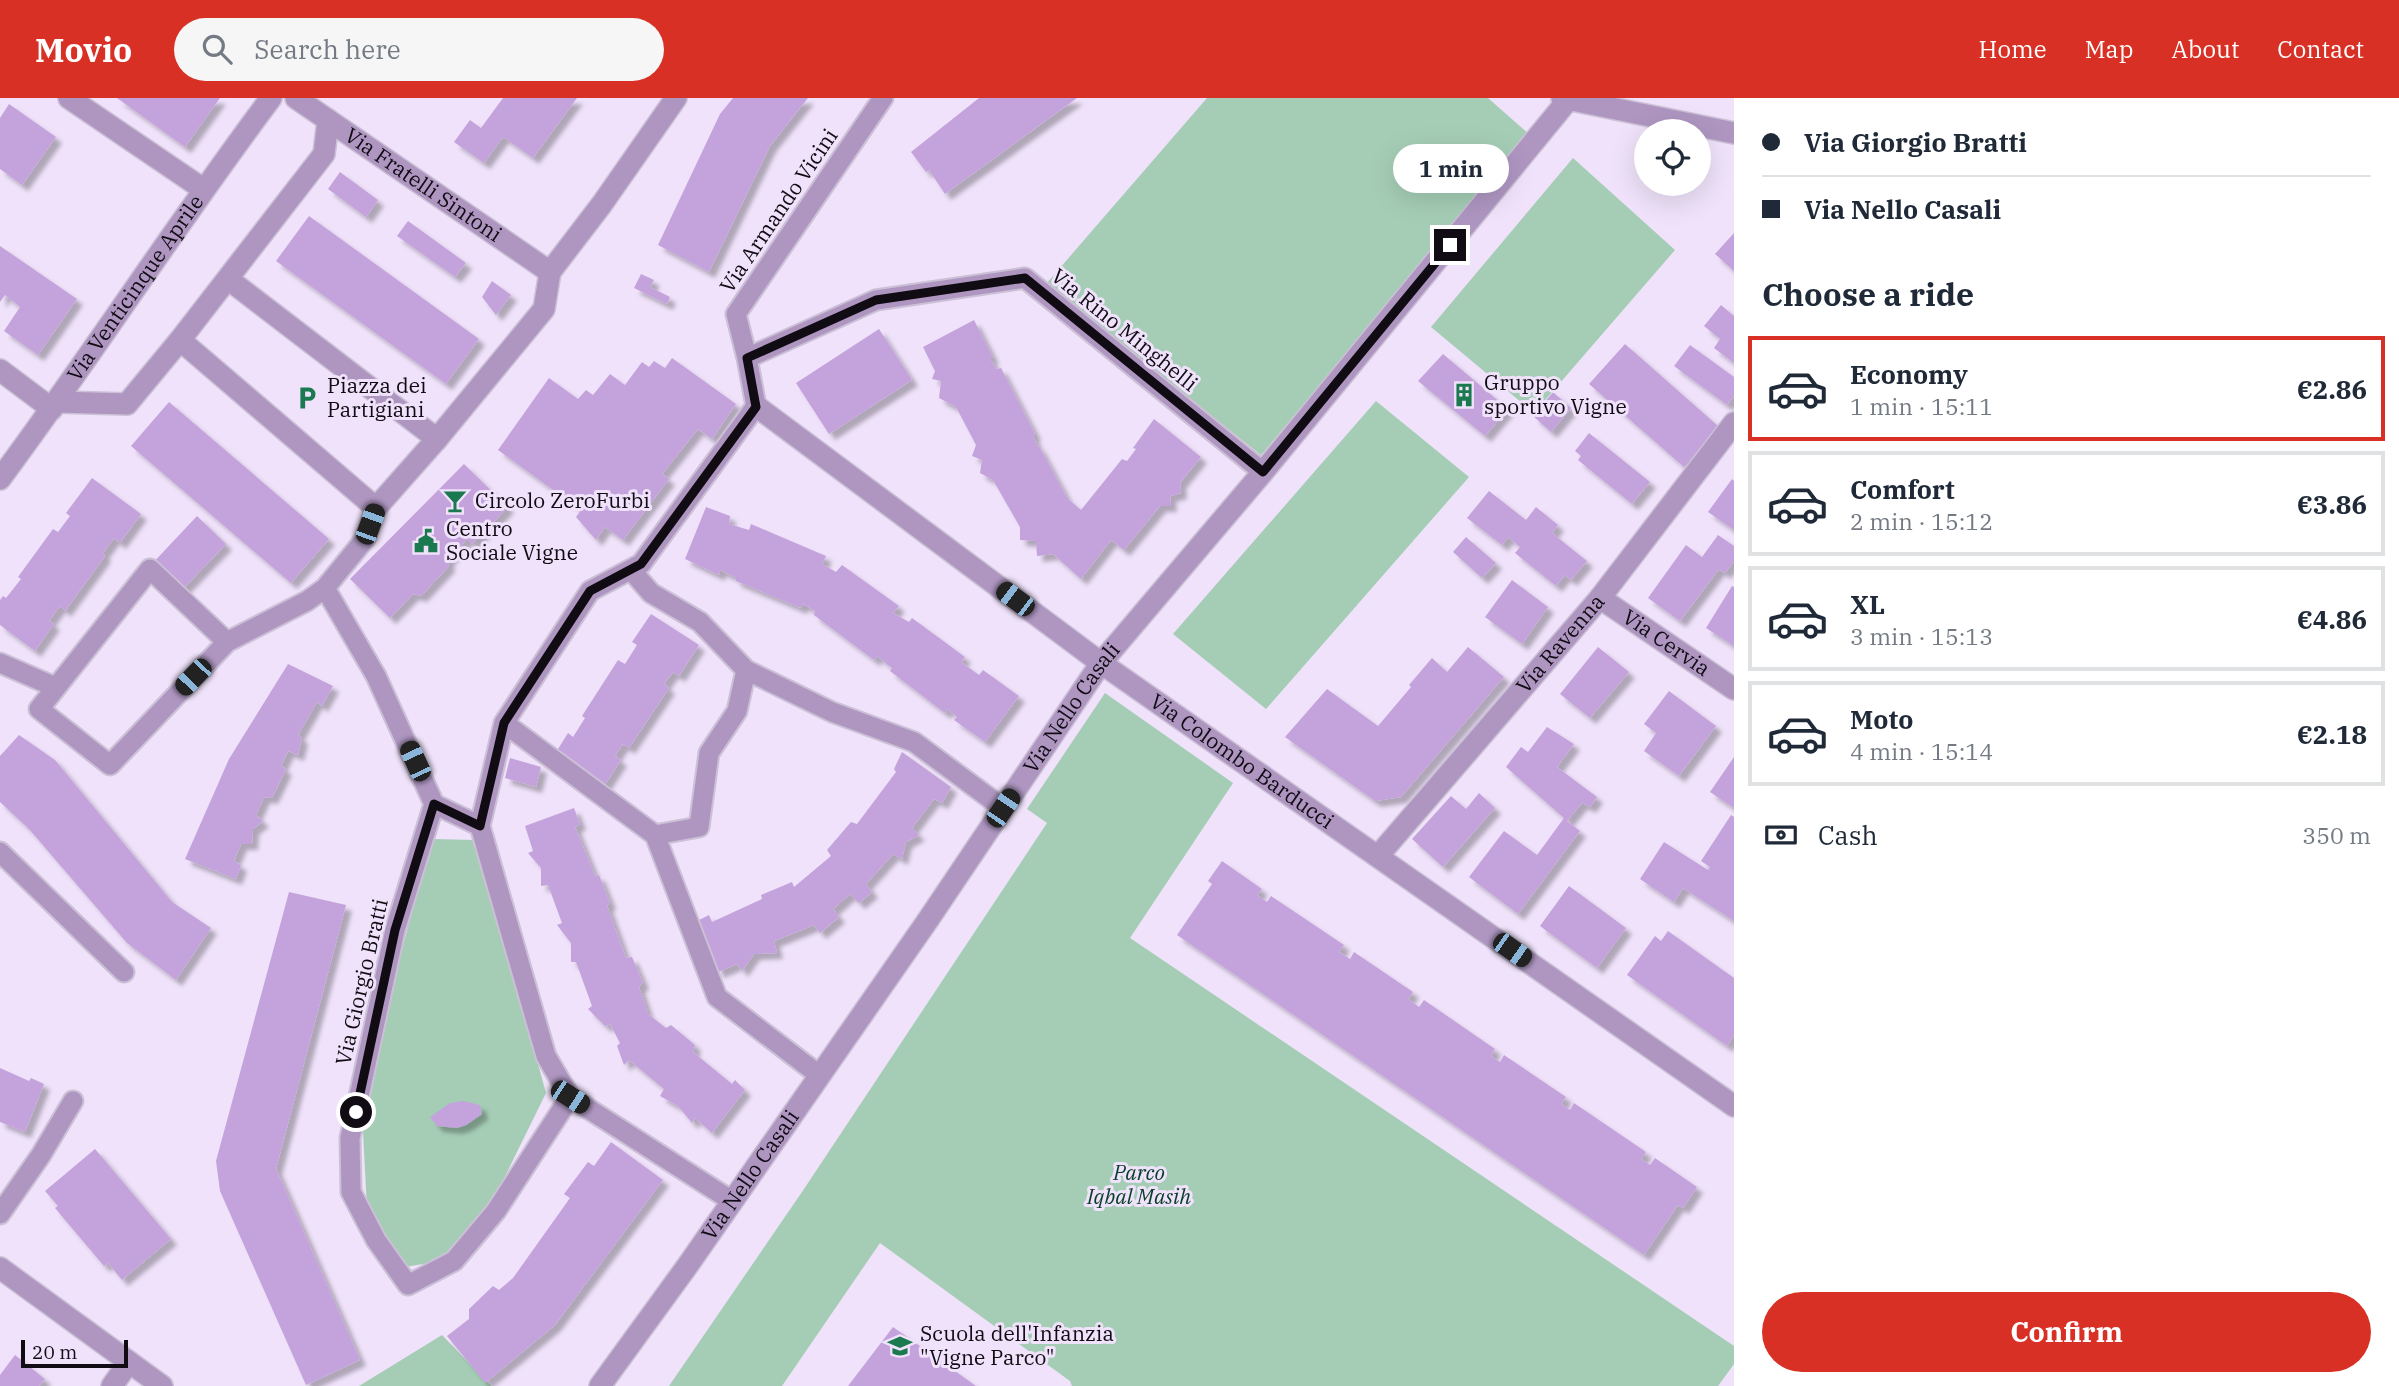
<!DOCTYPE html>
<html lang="en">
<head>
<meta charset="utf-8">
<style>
  body { margin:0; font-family:"IBM Plex Serif",serif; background:#f6f6f7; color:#1f2937; height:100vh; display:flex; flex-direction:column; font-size:26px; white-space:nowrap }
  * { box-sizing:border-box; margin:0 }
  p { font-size:23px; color:#747a83 }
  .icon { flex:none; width:38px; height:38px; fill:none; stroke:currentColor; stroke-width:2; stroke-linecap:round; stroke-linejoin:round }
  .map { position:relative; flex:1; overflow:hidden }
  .details { display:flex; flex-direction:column; background:#fff; width:665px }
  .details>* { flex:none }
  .top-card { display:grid; align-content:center; height:154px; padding:0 28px; background:#fff }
  .controls { position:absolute; left:1634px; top:21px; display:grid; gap:14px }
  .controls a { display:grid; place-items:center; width:77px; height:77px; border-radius:50%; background:#fff; box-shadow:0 7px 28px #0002; font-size:35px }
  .scale { position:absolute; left:21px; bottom:18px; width:107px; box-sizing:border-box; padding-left:7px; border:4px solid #110c14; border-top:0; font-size:19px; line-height:24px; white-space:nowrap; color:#110c14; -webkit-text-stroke:5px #efe2fa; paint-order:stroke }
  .end { position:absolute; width:32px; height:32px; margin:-16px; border:9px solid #110c14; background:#fff; box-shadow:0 0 0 4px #fff }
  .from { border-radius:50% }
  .bubble { position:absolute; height:49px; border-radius:24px; background:#fff; box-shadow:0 7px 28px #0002; font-size:23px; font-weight:700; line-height:49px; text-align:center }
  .car { position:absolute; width:21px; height:42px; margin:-21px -10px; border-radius:9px; box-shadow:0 0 5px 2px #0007; background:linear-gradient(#222 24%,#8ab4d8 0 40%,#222 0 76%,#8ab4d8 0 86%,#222 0) }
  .top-card b { display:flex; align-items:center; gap:24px; height:66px; font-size:26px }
  .top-card b+b { border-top:2px solid #e0e1e3 }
  .top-card i { width:18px; height:18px; background:#1f2937 }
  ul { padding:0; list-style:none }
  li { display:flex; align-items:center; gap:21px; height:105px; margin:0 14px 10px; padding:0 14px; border:4px solid #e0e1e3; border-radius:0px }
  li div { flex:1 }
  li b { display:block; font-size:26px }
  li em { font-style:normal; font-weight:700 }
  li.on { border-color:#d93025 }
  li>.icon { width:63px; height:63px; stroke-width:1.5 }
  h2 { padding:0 28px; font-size:32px; line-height:84px }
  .pay { display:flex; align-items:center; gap:18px; height:77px; padding:0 28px; font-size:26px }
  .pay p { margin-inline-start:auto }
  .button { display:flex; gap:14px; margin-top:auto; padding:14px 28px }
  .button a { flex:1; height:80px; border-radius:42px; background:#d93025; color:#fff; font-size:28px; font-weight:700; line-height:80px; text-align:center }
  header { display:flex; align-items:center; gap:42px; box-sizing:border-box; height:98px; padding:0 35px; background:#d93025; color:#fff }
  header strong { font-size:33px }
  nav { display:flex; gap:38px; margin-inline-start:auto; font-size:24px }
  .search { width:490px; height:63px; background:#f6f6f7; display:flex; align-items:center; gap:18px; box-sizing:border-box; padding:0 24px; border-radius:38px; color:#747a83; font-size:26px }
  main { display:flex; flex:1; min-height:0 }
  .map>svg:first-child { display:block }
  .green { fill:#a5cdb5 }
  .building { fill:#c4a3dc; filter:url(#shadow) }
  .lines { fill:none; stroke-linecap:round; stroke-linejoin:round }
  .lane-casing { stroke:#cbc0d5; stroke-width:23 }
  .street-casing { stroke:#cbc0d5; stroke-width:24 }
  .lane { stroke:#ae96c1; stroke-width:19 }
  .street { stroke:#ae96c1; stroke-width:21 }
  .route { stroke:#110c14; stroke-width:9 }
  .labels { text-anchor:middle; stroke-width:6; stroke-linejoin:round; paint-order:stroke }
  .street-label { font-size:21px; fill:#110c14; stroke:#efe2fa }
  .poi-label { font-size:21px; fill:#110c14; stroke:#efe2fa; text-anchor:start }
  .park-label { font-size:21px; font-style:italic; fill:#063e25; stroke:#efe2fa }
</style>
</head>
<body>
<header>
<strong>Movio</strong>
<div class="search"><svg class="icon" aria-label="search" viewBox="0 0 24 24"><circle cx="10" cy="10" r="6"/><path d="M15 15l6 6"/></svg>Search here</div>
<nav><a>Home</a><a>Map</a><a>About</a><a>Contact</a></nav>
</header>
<main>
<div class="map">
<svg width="1734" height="1288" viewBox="0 0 1734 1288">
  <defs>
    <filter id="shadow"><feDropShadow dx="6" dy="6" stdDeviation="2" flood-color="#0004"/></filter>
  </defs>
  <rect width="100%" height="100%" fill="#efe2fa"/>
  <!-- green -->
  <path class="green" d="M 1207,0 L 1488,0 L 1530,37 L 1261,357 L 1046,186 Z
    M 1573,60 L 1675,152 L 1534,315 L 1431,229 Z
    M 1376,303 L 1469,379 L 1266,611 L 1173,536 Z
    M 1105,595 L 1233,685 L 1130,840 L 1734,1248 L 1734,1266 L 1718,1288 L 1072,1288 L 1070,1283 L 880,1145 L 782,1288 L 669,1288 L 802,1094 L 1047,725 L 1027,711 Z
    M 432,741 L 476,742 L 546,995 L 489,1111 L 459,1150 L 429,1165 L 405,1169 L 367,1111 L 363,1034 L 399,862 Z
    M 442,1237 L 491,1288 L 359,1288 Z"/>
  <!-- building -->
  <path class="building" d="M 117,0 L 220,0 L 185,49 Z
    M 503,0 L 577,0 L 533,60 L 503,39 L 484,65 L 454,44 L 470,22 L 481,30 Z
    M 733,0 L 808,0 L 770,48 L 709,174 L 658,147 L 720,16 Z
    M 979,0 L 1077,0 L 945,96 L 929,72 L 926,74 L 911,54 Z
    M 9,6 L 56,39 L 22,87 L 0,71 L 0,20 Z
    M 340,74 L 378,102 L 366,119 L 328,91 Z
    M 309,118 L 479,241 L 446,286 L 276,163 Z
    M 408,123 L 466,165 L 455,179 L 397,138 Z
    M 1734,135 L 1734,173 L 1715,156 Z
    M 0,148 L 77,201 L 38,257 L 4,233 L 20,209 L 5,197 L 0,204 Z
    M 641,176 L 654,182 L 650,189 L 670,199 L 667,206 L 634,190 Z
    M 492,183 L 511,197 L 496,217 L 482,199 Z
    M 1721,207 L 1734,218 L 1734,265 L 1714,250 L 1720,241 L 1704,228 Z
    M 974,222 L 993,260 L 990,260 L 996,271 L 1001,270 L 1035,336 L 1033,338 L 1038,349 L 1039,348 L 1067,400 L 1081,412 L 1122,361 L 1127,363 L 1136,351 L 1133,350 L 1154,321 L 1201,359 L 1180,385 L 1181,395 L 1170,398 L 1171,408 L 1160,408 L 1124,452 L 1111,442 L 1081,481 L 1053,456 L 1037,458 L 1036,443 L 1020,442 L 1020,429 L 993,382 L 980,375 L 982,362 L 972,358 L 976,347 L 956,309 L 939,300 L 941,283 L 932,281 L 935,273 L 923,249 Z
    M 879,231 L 912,282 L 829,336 L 796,285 Z
    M 1625,246 L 1718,328 L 1684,369 L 1589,286 Z
    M 1690,247 L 1734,279 L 1734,298 L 1727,307 L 1674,268 Z
    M 1443,256 L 1508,311 L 1485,338 L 1418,283 Z
    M 672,260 L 736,306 L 712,341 L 698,331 L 662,376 L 669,381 L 623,442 L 605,429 L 596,442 L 576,419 L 581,412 L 498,352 L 549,280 L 578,301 L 586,292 L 593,297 L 610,276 L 625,287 L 642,264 L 649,269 L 654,263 L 665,270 Z
    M 1553,294 L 1571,310 L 1551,334 L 1533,318 Z
    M 169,304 L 329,441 L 291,485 L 131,348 Z
    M 1589,335 L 1650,384 L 1632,406 L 1578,362 L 1581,358 L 1575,353 Z
    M 464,366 L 508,409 L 472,446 L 467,441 L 448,462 L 449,468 L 421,498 L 413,496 L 390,520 L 350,481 Z
    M 92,380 L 141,416 L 120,445 L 114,440 L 103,455 L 105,458 L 65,513 L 60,508 L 49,523 L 54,526 L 35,553 L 0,527 L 0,502 L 3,498 L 6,500 L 21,481 L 18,479 L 53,431 L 58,434 L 70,418 L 66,415 Z
    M 1732,381 L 1734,383 L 1734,432 L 1708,414 Z
    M 1489,393 L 1526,422 L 1536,409 L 1558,427 L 1552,435 L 1587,463 L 1571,482 L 1565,477 L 1556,488 L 1515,455 L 1520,449 L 1508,439 L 1502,447 L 1467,420 Z
    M 706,409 L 730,418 L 729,426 L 749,432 L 751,426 L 826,458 L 822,466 L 836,474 L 842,467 L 899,508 L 893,515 L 909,524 L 912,520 L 965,559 L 961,564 L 979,577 L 983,572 L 1019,598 L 985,644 L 954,622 L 957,619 L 947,611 L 945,615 L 890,573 L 892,570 L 877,558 L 874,562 L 814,517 L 815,513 L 803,506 L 801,510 L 736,483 L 735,479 L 720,472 L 719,477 L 685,461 Z
    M 197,418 L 226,446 L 179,495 L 150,468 Z
    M 1718,437 L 1734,448 L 1734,463 L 1725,475 L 1719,471 L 1680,523 L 1648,500 L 1686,447 L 1702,459 Z
    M 1466,439 L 1496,465 L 1482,480 L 1453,454 Z
    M 1512,482 L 1548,509 L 1522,546 L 1485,519 Z
    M 1732,488 L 1734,489 L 1734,548 L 1706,530 Z
    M 651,516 L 699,547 L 679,578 L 673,574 L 664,586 L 669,590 L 629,650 L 623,646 L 615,658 L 621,662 L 602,691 L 553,659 L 568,635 L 573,639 L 585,620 L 582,618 L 618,562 L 625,566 L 637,547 L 632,544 Z
    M 1468,549 L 1504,579 L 1401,699 L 1375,703 L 1285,639 L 1327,591 L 1378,628 L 1411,589 L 1409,587 L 1432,560 L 1447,574 Z
    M 1598,549 L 1629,574 L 1590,620 L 1560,596 Z
    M 288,566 L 333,588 L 322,608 L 317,604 L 298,637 L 302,640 L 298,657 L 288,653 L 281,668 L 286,671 L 272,700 L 264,699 L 256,717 L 263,723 L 253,731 L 252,746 L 241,746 L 234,763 L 241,767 L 236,781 L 185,761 L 229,661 Z
    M 1669,593 L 1716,628 L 1679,678 L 1644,653 L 1656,635 L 1644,626 Z
    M 1547,629 L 1574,646 L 1557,669 L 1597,699 L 1590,709 L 1582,705 L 1567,723 L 1580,733 L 1518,816 L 1469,779 L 1504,733 L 1537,757 L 1564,720 L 1506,669 L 1521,649 L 1528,654 Z
    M 19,637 L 55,662 L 172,804 L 211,830 L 176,882 L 127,845 L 29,731 L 0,704 L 0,658 Z
    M 902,654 L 951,689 L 942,705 L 934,701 L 912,730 L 919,737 L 906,744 L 902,761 L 893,756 L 866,786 L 872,794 L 859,805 L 850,796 L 833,811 L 839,819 L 820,835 L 814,827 L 774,843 L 777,855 L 754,856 L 742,873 L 737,866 L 718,874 L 697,823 L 709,817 L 712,824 L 762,801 L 761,797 L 792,784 L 794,789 L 831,758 L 827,752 L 851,724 L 857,726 L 896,674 L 894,671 Z
    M 1734,659 L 1734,710 L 1710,694 Z
    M 510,660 L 541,669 L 536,689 L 505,680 Z
    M 1479,695 L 1495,710 L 1443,769 L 1412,741 L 1451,698 L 1466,711 Z
    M 574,710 L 580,726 L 575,729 L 595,778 L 599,777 L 610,805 L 607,808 L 626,860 L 632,859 L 643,885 L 639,889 L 648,916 L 666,930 L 671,927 L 695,947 L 693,954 L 732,986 L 735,982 L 745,992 L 712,1035 L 695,1020 L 692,1025 L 678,1008 L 660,998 L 664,991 L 629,962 L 624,967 L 617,948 L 620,945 L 610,926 L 605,928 L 588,911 L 592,908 L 576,864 L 571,864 L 571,845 L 557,827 L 562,825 L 548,787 L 541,788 L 541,770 L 528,755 L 533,753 L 525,728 Z
    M 1731,717 L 1734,719 L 1734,823 L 1683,790 L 1674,804 L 1640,781 L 1664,744 L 1708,772 L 1710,769 L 1701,763 Z
    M 1222,763 L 1262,791 L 1257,797 L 1267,804 L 1271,798 L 1344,847 L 1339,854 L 1350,861 L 1354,854 L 1413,894 L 1408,901 L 1419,909 L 1424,902 L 1495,951 L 1491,958 L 1500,964 L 1504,957 L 1566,999 L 1561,1006 L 1570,1012 L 1574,1005 L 1646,1054 L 1641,1061 L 1650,1067 L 1655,1060 L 1697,1089 L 1683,1110 L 1678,1107 L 1644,1157 L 1177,837 L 1212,786 L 1208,783 Z
    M 1569,788 L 1626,830 L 1597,870 L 1540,828 Z
    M 289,794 L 346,807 L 276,1071 L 360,1262 L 306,1287 L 220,1093 L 216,1063 Z
    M 1668,833 L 1734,880 L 1734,937 L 1727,948 L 1627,877 L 1655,838 L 1661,843 Z
    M 0,970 L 29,983 L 31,980 L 44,986 L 25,1034 L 0,1024 Z
    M 463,1003 L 480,1007 L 482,1016 L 466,1027 L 457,1030 L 437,1028 L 430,1019 L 450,1005 Z
    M 611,1044 L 663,1082 L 555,1227 L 485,1285 L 447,1238 L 469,1221 L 469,1211 L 493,1188 L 499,1192 L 513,1180 L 570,1100 L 564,1096 L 588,1064 L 594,1068 Z
    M 95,1051 L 171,1141 L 122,1182 L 108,1165 L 104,1168 L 55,1110 L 58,1108 L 45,1093 Z
    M 893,1229 L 948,1268 L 976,1288 L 848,1288 Z
    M 15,1257 L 45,1281 L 39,1288 L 0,1288 L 0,1277 Z"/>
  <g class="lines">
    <!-- lane casing -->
    <g class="lane-casing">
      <path id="lane" d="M 747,260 L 876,202 L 1025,180 L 1263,374
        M 376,410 L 365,441 L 325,490 L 376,578 L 434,706 L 395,832 L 350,1040 L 351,1094 L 376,1142 L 408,1187 L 454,1163 L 496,1113 L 570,999
        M 632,473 L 651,495 L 700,524 L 746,572 L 832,614 L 914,644 L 1003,710
        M 227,544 L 150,471 L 39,611 L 110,667 L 227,544 L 307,503 L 325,490
        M 0,565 L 55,589
        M 504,625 L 655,737 L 717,899 L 819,977
        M 434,706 L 480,728
        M 655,737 L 699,729 L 709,655 L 737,613 L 746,572
        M 0,754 L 124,874
        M 732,1103 L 570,999 L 546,958 L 480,728 L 504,625 L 590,493 L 641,466 L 756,308 L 747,260 L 736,216 L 883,0
        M 0,1116 L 41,1057 L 73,1003"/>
    </g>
    <!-- street casing -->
    <g class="street-casing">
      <g id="street">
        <path d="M 69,0 L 203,91"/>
        <path id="s1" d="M 296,0 L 550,174"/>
        <path d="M 1562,0 L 1734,35"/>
        <path d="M 180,242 L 376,410 L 437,341 L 228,181"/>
        <path d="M 0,272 L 52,311"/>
        <path d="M 57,304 L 127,306 L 180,242 L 324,56 L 328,22"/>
        <path id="s2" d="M 756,308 L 1101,565 L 1734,1008"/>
        <path d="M 437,341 L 544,211 L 550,174 L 602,106 L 676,0"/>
        <path id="s3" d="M 0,381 C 93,256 177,125 271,0"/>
        <path id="s4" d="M 1600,500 L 1734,591"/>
        <path id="s5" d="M 1378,758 L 1600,500 L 1734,325"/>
        <path d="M 0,1170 L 162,1288"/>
        <path d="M 112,1288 L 129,1264"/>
        <path id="s6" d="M 600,1288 L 688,1167 L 928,822 L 1101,565 L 1263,374 L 1568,2"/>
      </g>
    </g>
    <!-- lane -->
    <use href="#lane" class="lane"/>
    <!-- street -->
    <use href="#street" class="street"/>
  </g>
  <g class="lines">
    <!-- route -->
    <path class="route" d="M 356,1014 L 395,832 L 434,706 L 480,728 L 504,625 L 590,493 L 641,466 L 756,309 L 747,260 L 876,202 L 1025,180 L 1263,374 L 1450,147"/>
  </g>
  <!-- icons -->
  <defs>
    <g id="building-bare" transform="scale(1.89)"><path d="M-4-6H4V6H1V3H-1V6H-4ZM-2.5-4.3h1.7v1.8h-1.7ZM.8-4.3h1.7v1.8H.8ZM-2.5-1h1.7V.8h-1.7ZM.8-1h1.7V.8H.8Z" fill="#1b794f" stroke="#efe2fa" stroke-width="2.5" paint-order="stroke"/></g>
    <g id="parking-bare" transform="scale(1.89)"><path d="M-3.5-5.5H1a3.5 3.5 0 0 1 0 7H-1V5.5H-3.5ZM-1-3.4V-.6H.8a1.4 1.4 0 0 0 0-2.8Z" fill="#1b794f" stroke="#efe2fa" stroke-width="2.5" paint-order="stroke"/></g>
    <g id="bar-bare" transform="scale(1.89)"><path d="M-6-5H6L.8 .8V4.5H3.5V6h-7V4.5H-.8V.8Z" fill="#1b794f" stroke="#efe2fa" stroke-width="2.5" paint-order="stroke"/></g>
    <g id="civic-bare" transform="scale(1.89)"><path d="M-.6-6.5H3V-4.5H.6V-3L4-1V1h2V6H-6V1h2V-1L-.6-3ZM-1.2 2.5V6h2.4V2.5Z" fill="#1b794f" stroke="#efe2fa" stroke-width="2.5" paint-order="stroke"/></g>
    <g id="school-bare" transform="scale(1.89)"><path d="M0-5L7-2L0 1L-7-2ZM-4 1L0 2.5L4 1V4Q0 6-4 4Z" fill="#1b794f" stroke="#efe2fa" stroke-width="2.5" paint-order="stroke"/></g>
  </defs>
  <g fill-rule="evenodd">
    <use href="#building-bare" x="1464" y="297"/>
    <use href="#parking-bare" x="307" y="300"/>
    <use href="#bar-bare" x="455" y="403"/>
    <use href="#civic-bare" x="426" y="443"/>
    <use href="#school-bare" x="900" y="1248"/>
  </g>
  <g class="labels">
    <!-- street labels -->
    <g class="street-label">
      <text dy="7" stroke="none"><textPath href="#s1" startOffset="154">Via Fratelli Sintoni</textPath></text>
      <text transform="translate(779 113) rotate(-56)" y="7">Via Armando Vicini</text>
      <text dy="7" stroke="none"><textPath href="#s3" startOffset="234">Via Venticinque Aprile</textPath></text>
      <text transform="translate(1124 232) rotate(39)" y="7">Via Rino Minghelli</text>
      <text dy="7" stroke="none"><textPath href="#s5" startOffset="280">Via Ravenna</textPath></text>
      <text dy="7" stroke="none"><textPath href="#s4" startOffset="80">Via Cervia</textPath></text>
      <text dy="7" stroke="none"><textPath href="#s6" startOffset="826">Via Nello Casali</textPath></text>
      <text dy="7" stroke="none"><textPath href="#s2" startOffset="602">Via Colombo Barducci</textPath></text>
      <text transform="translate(362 884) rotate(-77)" y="7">Via Giorgio Bratti</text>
      <text dy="7" stroke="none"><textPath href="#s6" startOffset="259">Via Nello Casali</textPath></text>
    </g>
    <!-- poi labels -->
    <g class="poi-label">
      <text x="1484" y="292">Gruppo<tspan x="1484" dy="24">sportivo Vigne</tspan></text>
      <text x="327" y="295">Piazza dei<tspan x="327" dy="24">Partigiani</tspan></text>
      <text x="475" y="410">Circolo ZeroFurbi</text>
      <text x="446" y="438">Centro<tspan x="446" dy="24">Sociale Vigne</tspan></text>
      <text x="920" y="1243">Scuola dell'Infanzia<tspan x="920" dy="24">"Vigne Parco"</tspan></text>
    </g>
    <!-- park labels -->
    <g class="park-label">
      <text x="1139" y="1082">Parco<tspan x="1139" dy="24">Iqbal Masih</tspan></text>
    </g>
  </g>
</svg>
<div class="controls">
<a><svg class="icon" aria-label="locate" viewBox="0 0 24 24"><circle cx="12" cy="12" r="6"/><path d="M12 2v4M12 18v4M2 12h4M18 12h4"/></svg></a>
</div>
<div class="scale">20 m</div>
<i class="end from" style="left:356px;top:1014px"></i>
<i class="end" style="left:1450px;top:147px"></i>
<div class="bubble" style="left:1393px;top:46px;width:116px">1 min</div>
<i class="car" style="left:370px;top:426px;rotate:20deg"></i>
<i class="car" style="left:1015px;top:501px;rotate:307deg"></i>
<i class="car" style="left:193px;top:579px;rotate:224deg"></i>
<i class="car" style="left:415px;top:663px;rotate:335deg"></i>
<i class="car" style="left:1003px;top:710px;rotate:34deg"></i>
<i class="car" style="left:1512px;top:852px;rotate:125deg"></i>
<i class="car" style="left:570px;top:999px;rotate:123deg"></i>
</div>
<section class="details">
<div class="top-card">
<b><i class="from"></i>Via Giorgio Bratti</b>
<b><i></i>Via Nello Casali</b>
</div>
<h2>Choose a ride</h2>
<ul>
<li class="on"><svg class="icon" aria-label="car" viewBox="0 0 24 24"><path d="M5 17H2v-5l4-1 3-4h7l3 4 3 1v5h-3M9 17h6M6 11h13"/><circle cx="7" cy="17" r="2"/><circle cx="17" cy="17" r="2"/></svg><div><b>Economy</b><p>1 min · 15:11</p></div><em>€2.86</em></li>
<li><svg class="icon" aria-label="car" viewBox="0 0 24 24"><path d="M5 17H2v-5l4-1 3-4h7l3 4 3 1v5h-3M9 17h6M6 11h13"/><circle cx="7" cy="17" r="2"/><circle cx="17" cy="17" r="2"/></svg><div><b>Comfort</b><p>2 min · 15:12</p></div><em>€3.86</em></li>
<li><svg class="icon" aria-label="car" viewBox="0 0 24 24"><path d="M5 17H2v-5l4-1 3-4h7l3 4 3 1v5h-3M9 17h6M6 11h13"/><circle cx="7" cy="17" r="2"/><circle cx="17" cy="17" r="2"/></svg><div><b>XL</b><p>3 min · 15:13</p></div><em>€4.86</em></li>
<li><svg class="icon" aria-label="car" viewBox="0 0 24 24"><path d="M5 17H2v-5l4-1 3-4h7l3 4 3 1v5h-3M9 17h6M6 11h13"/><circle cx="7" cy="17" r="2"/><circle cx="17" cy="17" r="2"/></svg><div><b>Moto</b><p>4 min · 15:14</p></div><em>€2.18</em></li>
</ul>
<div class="pay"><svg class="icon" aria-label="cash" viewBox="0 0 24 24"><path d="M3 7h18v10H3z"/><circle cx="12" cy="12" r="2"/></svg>Cash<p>350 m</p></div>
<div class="button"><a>Confirm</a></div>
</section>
</main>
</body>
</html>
